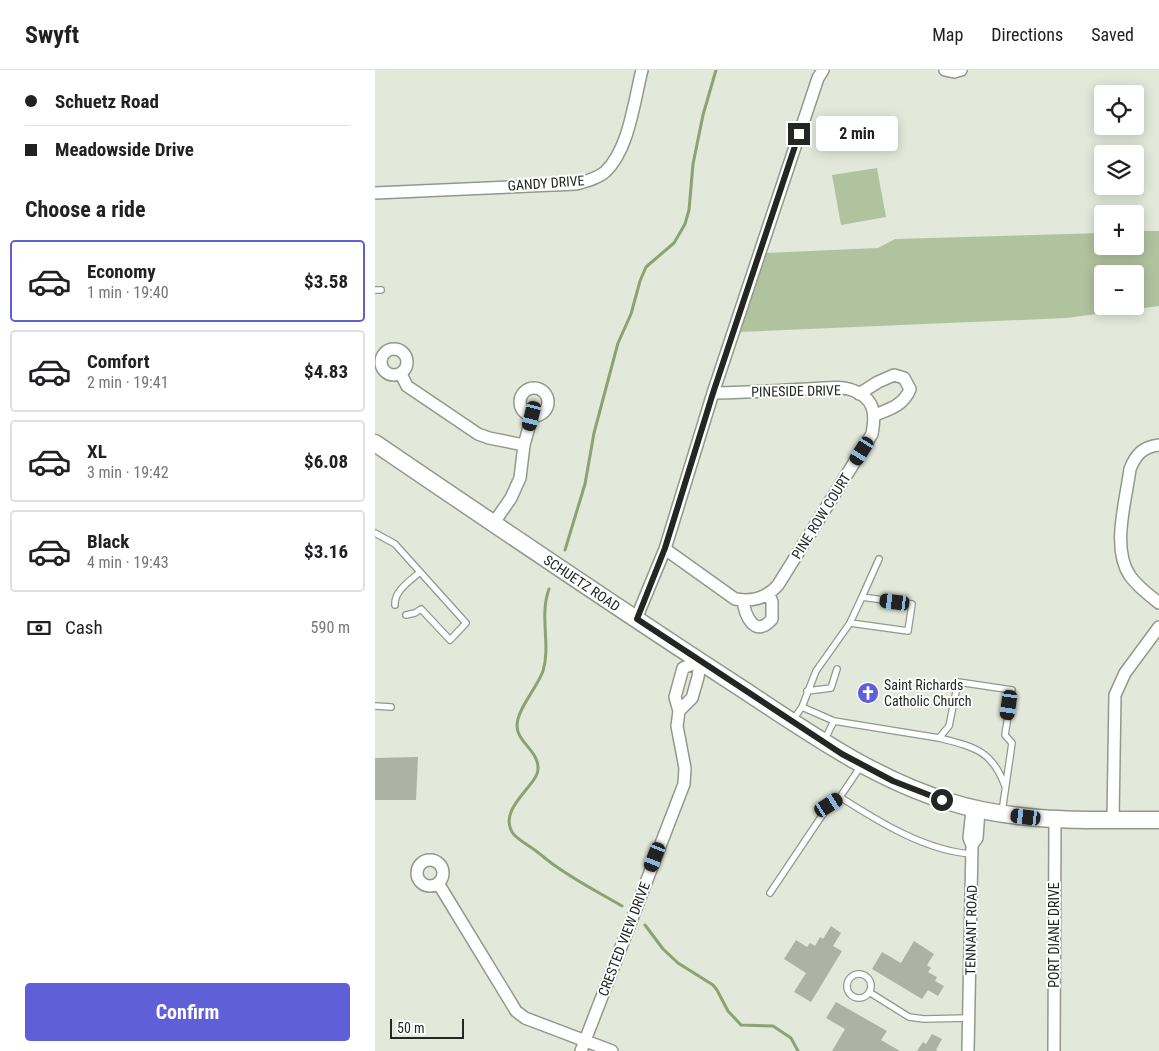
<!DOCTYPE html>
<html lang="en">
<head>
<meta charset="utf-8">
<style>
  body { margin:0; font-family:"Roboto Condensed",sans-serif; background:#f6f6f6; color:#202124; height:100vh; display:flex; flex-direction:column; font-size:19px; white-space:nowrap }
  * { box-sizing:border-box; margin:0 }
  p { font-size:16px; color:#757577 }
  .icon { flex:none; width:28px; height:28px; fill:none; stroke:currentColor; stroke-width:2; stroke-linecap:round; stroke-linejoin:round }
  .map { position:relative; flex:1; overflow:hidden }
  .details { display:flex; flex-direction:column; background:#fff; width:375px }
  .details>* { flex:none }
  .top-card { display:grid; align-content:center; height:110px; padding:0 25px; background:#fff }
  .controls { position:absolute; left:719px; top:15px; display:grid; gap:10px }
  .controls a { display:grid; place-items:center; width:50px; height:50px; border-radius:5px; background:#fff; box-shadow:0 2px 12px #0003; font-size:25px }
  .scale { position:absolute; left:15px; bottom:12px; width:74px; box-sizing:border-box; padding-left:5px; border:2px solid #242721; border-top:0; font-size:14px; line-height:18px; white-space:nowrap; color:#242721; -webkit-text-stroke:4px #fff; paint-order:stroke }
  .end { position:absolute; width:22px; height:22px; margin:-11px; border:6px solid #242721; background:#fff; box-shadow:0 0 0 2px #fff }
  .from { border-radius:50% }
  .bubble { position:absolute; height:35px; border-radius:5px; background:#fff; box-shadow:0 2px 12px #0003; font-size:16px; font-weight:700; line-height:35px; text-align:center }
  .car { position:absolute; width:15px; height:30px; margin:-15px -8px; border-radius:6px; box-shadow:0 0 4px 1px #0007; background:linear-gradient(#222 24%,#8ab4d8 0 40%,#222 0 76%,#8ab4d8 0 86%,#222 0) }
  .top-card b { display:flex; align-items:center; gap:18px; height:48px; font-size:19px }
  .top-card b+b { border-top:1px solid #e0e0e0 }
  .top-card i { width:12px; height:12px; background:#202124 }
  ul { padding:0; list-style:none }
  li { display:flex; align-items:center; gap:15px; height:82px; margin:0 10px 8px; padding:0 15px; border:2px solid #e0e0e0; border-radius:5px }
  li div { flex:1 }
  li b { display:block; font-size:19px }
  li em { font-style:normal; font-weight:700 }
  li.current { border-color:#5f60d8 }
  li>.icon { width:45px; height:45px; stroke-width:1.5 }
  h2 { padding:0 25px; font-size:22px; line-height:60px }
  .pay { display:flex; align-items:center; gap:12px; height:55px; padding:0 25px; font-size:19px }
  .pay p { margin-inline-start:auto }
  .button { display:flex; gap:10px; margin-top:auto; padding:10px 25px }
  .button a { flex:1; height:58px; border-radius:5px; background:#5f60d8; color:#fff; font-size:20px; font-weight:700; line-height:58px; text-align:center }
  header { display:flex; align-items:center; gap:30px; box-sizing:border-box; height:70px; padding:0 25px; background:#fff; border-bottom:1px solid #e0e0e0 }
  header strong { font-size:24px }
  nav { display:flex; gap:28px; margin-inline-start:auto; font-size:18px }
  main { display:flex; flex:1; min-height:0 }
  .map>svg:first-child { display:block }
  .green { fill:#b1c29f; fill-rule:evenodd }
  .lines { fill:none; stroke-linecap:round; stroke-linejoin:round }
  .stream { stroke:#8ba271; stroke-width:3 }
  .building { fill:#acb3a5 }
  .lane-casing { stroke:#92998b; stroke-width:8 }
  .street-casing { stroke:#92998b; stroke-width:14 }
  .secondary-casing { stroke:#92998b; stroke-width:19 }
  .lane { stroke:#fff; stroke-width:5.5 }
  .street { stroke:#fff; stroke-width:11 }
  .secondary { stroke:#fff; stroke-width:16 }
  .route { stroke:#242721; stroke-width:6 }
  .labels { text-anchor:middle; stroke-width:4; stroke-linejoin:round; paint-order:stroke }
  .street-label { font-size:14px; fill:#242721; stroke:#fff }
  .poi-label { font-size:14px; fill:#242721; stroke:#fff; text-anchor:start }
</style>
</head>
<body>
<header>
<strong>Swyft</strong>
<nav><a>Map</a><a>Directions</a><a>Saved</a></nav>
</header>
<main>
<section class="details">
<div class="top-card">
<b><i class="from"></i>Schuetz Road</b>
<b><i></i>Meadowside Drive</b>
</div>
<h2>Choose a ride</h2>
<ul>
<li class="current"><svg class="icon" aria-label="car" viewBox="0 0 24 24"><path d="M5 17H2v-5l4-1 3-4h7l3 4 3 1v5h-3M9 17h6M6 11h13"/><circle cx="7" cy="17" r="2"/><circle cx="17" cy="17" r="2"/></svg><div><b>Economy</b><p>1 min · 19:40</p></div><em>$3.58</em></li>
<li><svg class="icon" aria-label="car" viewBox="0 0 24 24"><path d="M5 17H2v-5l4-1 3-4h7l3 4 3 1v5h-3M9 17h6M6 11h13"/><circle cx="7" cy="17" r="2"/><circle cx="17" cy="17" r="2"/></svg><div><b>Comfort</b><p>2 min · 19:41</p></div><em>$4.83</em></li>
<li><svg class="icon" aria-label="car" viewBox="0 0 24 24"><path d="M5 17H2v-5l4-1 3-4h7l3 4 3 1v5h-3M9 17h6M6 11h13"/><circle cx="7" cy="17" r="2"/><circle cx="17" cy="17" r="2"/></svg><div><b>XL</b><p>3 min · 19:42</p></div><em>$6.08</em></li>
<li><svg class="icon" aria-label="car" viewBox="0 0 24 24"><path d="M5 17H2v-5l4-1 3-4h7l3 4 3 1v5h-3M9 17h6M6 11h13"/><circle cx="7" cy="17" r="2"/><circle cx="17" cy="17" r="2"/></svg><div><b>Black</b><p>4 min · 19:43</p></div><em>$3.16</em></li>
</ul>
<div class="pay"><svg class="icon" aria-label="cash" viewBox="0 0 24 24"><path d="M3 7h18v10H3z"/><circle cx="12" cy="12" r="2"/></svg>Cash<p>590 m</p></div>
<div class="button"><a>Confirm</a></div>
</section>
<div class="map">
<svg width="784" height="981" viewBox="0 0 784 981">
  <rect width="100%" height="100%" fill="#e2e9da"/>
  <!-- green -->
  <path class="green" d="M 502,98 L 511,147 L 466,155 L 457,105 Z
    M 760,161 L 784,161 L 784,236 L 691,248 L 365,262 L 390,183 L 503,178 L 520,169 L 727,163 L 728,176 L 760,176 ZM 728,204 L 760,204 L 760,236 L 728,236 Z"/>
  <g class="lines">
    <!-- stream -->
    <path class="stream" d="M 190,480 L 210,414 L 219,363 L 243,273 L 256,244 L 265,211 L 271,197 L 299,173 L 310,154 L 314,140 L 318,94 L 328,45 L 341,0
      M 174,519 C 164,546 176,575 168,601 C 162,618 142,639 142,656 C 142,672 164,681 163,699 C 163,715 123,738 137,762 C 142,770 154,775 161,781 C 168,786 174,792 182,797 C 203,812 225,823 247,836
      M 270,855 L 288,879 L 303,893 L 338,915 L 342,920 L 353,941 L 366,955 L 398,956 L 416,968 L 423,981"/>
  </g>
  <!-- building -->
  <path class="building" d="M 43,687 L 41,730 L 0,730 L 0,688 Z
    M 456,856 L 466,863 L 458,876 L 467,881 L 436,932 L 419,922 L 431,903 L 409,889 L 421,870 L 432,877 L 435,873 L 440,876 L 445,867 L 448,869 Z
    M 539,871 L 559,884 L 552,895 L 556,898 L 553,902 L 562,907 L 560,911 L 569,916 L 563,926 L 553,920 L 547,929 L 497,899 L 507,882 L 526,893 Z
    M 461,932 L 512,961 L 506,970 L 525,981 L 457,981 L 470,959 L 451,948 Z
    M 557,964 L 567,969 L 561,980 L 563,981 L 542,981 L 548,972 L 551,974 Z"/>
  <g class="lines">
    <!-- lane casing -->
    <g class="lane-casing">
      <path id="lane" d="M 0,220 L 6,220
        M 0,463 L 20,474 L 91,553 L 75,570 L 46,539 L 40,543 L 31,545
        M 487,527 L 504,489
        M 20,535 C 19,521 35,511 45,502
        M 432,621 L 456,618 L 462,599
        M 0,636 L 16,637
        M 427,637 L 459,651 L 564,668 L 574,656 L 583,612 L 637,620 L 630,665 L 637,673 L 627,742
        M 417,651 L 427,637 L 441,601 L 475,553 L 487,527 L 537,534 L 533,561 L 475,553
        M 564,668 C 599,677 617,680 630,716
        M 450,669 L 459,651
        M 486,696 L 465,727 C 504,752 551,781 597,784
        M 395,823 L 454,735 L 465,727
        M472 916a12 12 0 1 1 24 0a12 12 0 1 1-24 0Z
        M 494,922 L 534,947 L 549,949 L 594,948"/>
    </g>
    <!-- street casing -->
    <g class="street-casing">
      <path id="street" d="M 570,0 L 579,2 L 586,0
        M 0,123 L 201,114 C 211,111 222,109 230,102 C 254,80 259,31 267,0
        M6 292a13 13 0 1 1 26 0a13 13 0 1 1-26 0Z
        M 26,304 L 32,316 L 103,364 L 114,368 L 149,375
        M145 332a14 14 0 1 1 28 0a14 14 0 1 1-28 0Z
        M 484,324 L 503,312 L 519,305 L 529,308 L 535,319 C 529,335 515,339 500,345
        M 784,375 C 768,377 761,384 755,399 C 751,431 736,478 755,506 C 763,517 774,525 784,533
        M 118,454 L 136,428 L 145,408 L 149,375 L 157,346
        M 290,479 L 360,529 C 378,532 392,528 403,515 L 497,364 C 501,344 500,328 477,320 C 464,315 445,319 431,319 C 400,321 369,322 338,323
        M 368,530 C 370,546 380,569 397,549 L 397,532 L 394,524
        M 261,549 L 290,479 L 338,323 L 443,8 L 448,0
        M 597,740 L 594,768 L 597,775
        M 738,750 L 740,625 L 750,603 L 784,557
        M42 803a13 13 0 1 1 26 0a13 13 0 1 1-26 0Z
        M 63,813 L 141,941 L 150,948 L 237,981
        M 206,981 L 309,714 L 310,698 L 302,656 L 304,641 L 317,628 L 323,607 L 325,591 L 308,598 L 300,627 L 304,641
        M 593,981 L 597,775 L 602,768 L 604,740
        M 679,981 L 680,748"/>
    </g>
    <!-- secondary casing -->
    <g class="secondary-casing">
      <path id="secondary" d="M 0,373 C 116,452 232,531 349,607 C 422,654 492,707 575,732 C 642,753 715,750 784,750"/>
    </g>
    <!-- lane -->
    <use href="#lane" class="lane"/>
    <!-- street -->
    <use href="#street" class="street"/>
    <!-- secondary -->
    <use href="#secondary" class="secondary"/>
  </g>
  <g class="lines">
    <!-- route -->
    <path class="route" d="M 424,64 L 338,323 L 290,478 L 262,549 L 467,684 L 518,711 L 567,730"/>
  </g>
  <!-- icons -->
  <defs>
    <g id="church-disc" transform="scale(1.125)"><circle r="9.5" fill="#5f60d8" stroke="#fff"/><path d="M-1.2-6h2.4v3.5h3.3v2.4h-3.3V6h-2.4V-.1h-3.3v-2.4h3.3Z" fill="#fff"/></g>
  </defs>
  <g fill-rule="evenodd">
    <use href="#church-disc" x="493" y="623"/>
  </g>
  <g class="labels">
    <!-- street labels -->
    <g class="street-label">
      <text transform="translate(171 113) rotate(-4)" y="5">GANDY DRIVE</text>
      <text transform="translate(421 321) rotate(-1)" y="5">PINESIDE DRIVE</text>
      <text transform="translate(446 446) rotate(-58)" y="5">PINE ROW COURT</text>
      <text transform="translate(207 513) rotate(34)" y="5">SCHUETZ ROAD</text>
      <text transform="translate(596 860) rotate(-89)" y="5">TENNANT ROAD</text>
      <text transform="translate(679 865) rotate(-90)" y="5">PORT DIANE DRIVE</text>
      <text transform="translate(249 869) rotate(-69)" y="5">CRESTED VIEW DRIVE</text>
    </g>
    <!-- poi labels -->
    <g class="poi-label">
      <text x="509" y="620">Saint Richards<tspan x="509" dy="16">Catholic Church</tspan></text>
    </g>
  </g>
</svg>
<div class="controls">
<a><svg class="icon" aria-label="locate" viewBox="0 0 24 24"><circle cx="12" cy="12" r="6"/><path d="M12 2v4M12 18v4M2 12h4M18 12h4"/></svg></a>
<a><svg class="icon" aria-label="layers" viewBox="0 0 24 24"><path d="M12 4l9 5-9 5-9-5zM3 14l9 5 9-5"/></svg></a>
<a>+</a>
<a>−</a>
</div>
<div class="scale">50 m</div>
<i class="end from" style="left:567px;top:730px"></i>
<i class="end" style="left:424px;top:64px"></i>
<div class="bubble" style="left:441px;top:46px;width:82px">2 min</div>
<i class="car" style="left:157px;top:346px;rotate:194deg"></i>
<i class="car" style="left:487px;top:381px;rotate:212deg"></i>
<i class="car" style="left:520px;top:532px;rotate:277deg"></i>
<i class="car" style="left:634px;top:635px;rotate:188deg"></i>
<i class="car" style="left:454px;top:735px;rotate:57deg"></i>
<i class="car" style="left:651px;top:747px;rotate:277deg"></i>
<i class="car" style="left:280px;top:787px;rotate:201deg"></i>
</div>
</main>
</body>
</html>
